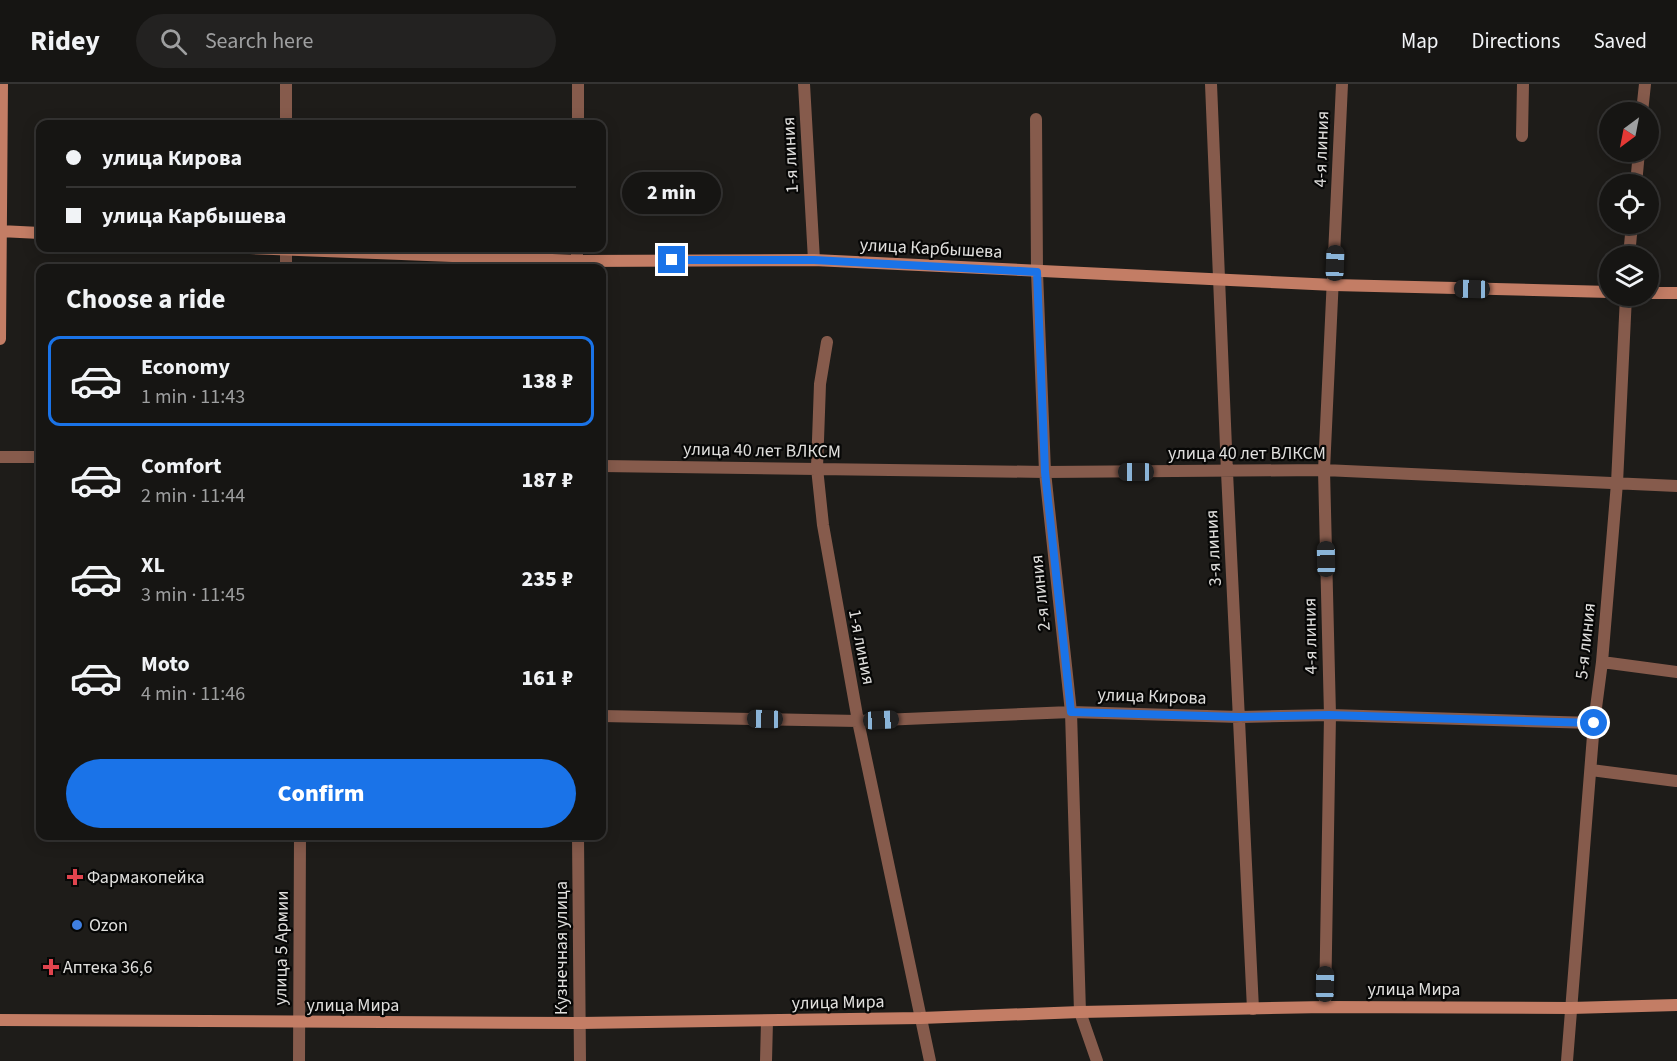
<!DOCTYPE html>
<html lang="en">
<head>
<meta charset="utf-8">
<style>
  body { margin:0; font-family:"Source Sans 3",sans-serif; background:#232221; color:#f1f3f6; height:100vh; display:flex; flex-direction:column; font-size:22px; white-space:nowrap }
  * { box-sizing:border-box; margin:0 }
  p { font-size:20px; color:#9e9fa0 }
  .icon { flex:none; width:33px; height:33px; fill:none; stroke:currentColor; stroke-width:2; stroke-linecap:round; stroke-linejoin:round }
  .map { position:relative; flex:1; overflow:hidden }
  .panel { position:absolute; left:36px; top:180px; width:570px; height:576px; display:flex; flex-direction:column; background:#161513; border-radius:12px; box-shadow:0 3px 15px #0003,0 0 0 2px #353433 }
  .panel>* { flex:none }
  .banner { position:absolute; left:36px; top:36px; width:570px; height:132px; border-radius:12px; box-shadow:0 3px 15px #0003,0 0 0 2px #353433; display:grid; align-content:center; height:132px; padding:0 30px; background:#161513 }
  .needle { width:39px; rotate:212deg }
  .controls { position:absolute; left:1599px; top:18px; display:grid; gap:12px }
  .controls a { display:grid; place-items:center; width:60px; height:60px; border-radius:50%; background:#161513; box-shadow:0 3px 15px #0003,0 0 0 2px #353433; font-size:30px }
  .end { position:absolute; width:27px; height:27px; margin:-14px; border:8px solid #1a73e8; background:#fff; box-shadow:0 0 0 3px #fff }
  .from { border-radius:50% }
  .bubble { position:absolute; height:42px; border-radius:21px; background:#161513; box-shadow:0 3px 15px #0003,0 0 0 2px #353433; font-size:20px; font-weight:800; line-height:42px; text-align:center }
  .car { position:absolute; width:18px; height:36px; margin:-18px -9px; border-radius:8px; box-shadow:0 0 4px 2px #0007; background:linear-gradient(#222 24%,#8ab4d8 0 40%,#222 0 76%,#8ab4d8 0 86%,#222 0) }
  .banner b { display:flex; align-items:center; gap:21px; height:57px; font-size:22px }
  .banner b+b { border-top:2px solid #353433 }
  .banner i { width:15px; height:15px; background:#f1f3f6 }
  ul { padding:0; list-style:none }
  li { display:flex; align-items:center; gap:18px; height:90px; margin:0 12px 9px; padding:0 18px; border:3px solid transparent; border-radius:12px }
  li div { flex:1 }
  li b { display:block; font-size:22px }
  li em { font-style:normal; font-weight:800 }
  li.selected { border-color:#1a73e8 }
  li>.icon { width:54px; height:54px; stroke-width:1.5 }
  h2 { padding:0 30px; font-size:27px; line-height:72px }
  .button { display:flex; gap:12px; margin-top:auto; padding:12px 30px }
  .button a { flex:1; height:69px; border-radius:36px; background:#1a73e8; color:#fff; font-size:24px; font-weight:800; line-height:69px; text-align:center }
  header { display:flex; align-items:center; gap:36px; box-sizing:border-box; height:84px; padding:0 30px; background:#161513; border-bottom:2px solid #353433 }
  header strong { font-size:28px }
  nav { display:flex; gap:33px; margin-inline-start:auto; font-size:21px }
  .search { width:420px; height:54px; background:#232221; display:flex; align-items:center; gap:15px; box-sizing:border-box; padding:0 21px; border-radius:33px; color:#9e9fa0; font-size:22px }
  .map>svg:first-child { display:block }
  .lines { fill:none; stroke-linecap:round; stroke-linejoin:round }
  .street { stroke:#865b4c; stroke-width:12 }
  .secondary { stroke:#c37d65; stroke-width:12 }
  .route { stroke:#1a73e8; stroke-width:8 }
  .health-dot { fill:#e0444e; stroke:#070706; stroke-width:2 }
  .shop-dot { fill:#3f7fe0; stroke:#070706; stroke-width:2 }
  .labels { text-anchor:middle; stroke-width:4.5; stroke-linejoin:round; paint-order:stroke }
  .street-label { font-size:18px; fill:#e0dfdd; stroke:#070706 }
  .poi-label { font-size:18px; fill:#e0dfdd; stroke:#070706; text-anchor:start }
</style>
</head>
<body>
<header>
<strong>Ridey</strong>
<div class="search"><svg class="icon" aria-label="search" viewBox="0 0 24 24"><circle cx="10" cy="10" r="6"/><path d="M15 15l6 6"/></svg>Search here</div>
<nav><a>Map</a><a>Directions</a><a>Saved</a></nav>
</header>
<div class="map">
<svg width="1677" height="977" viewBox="0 0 1677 977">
  <rect width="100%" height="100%" fill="#1e1c19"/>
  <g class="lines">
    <!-- street -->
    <path class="street" d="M 286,0 L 286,40
      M 804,0 L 814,176
      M 1211,0 L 1227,388 L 1253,925
      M 1642,28 L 1645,0
      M 1036,35 L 1037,188 L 1045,388 L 1071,628 L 1080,928 L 1097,977
      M 578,40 L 578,0
      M 1522,52 L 1523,0
      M 1636,100 L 1639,68
      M 1629,172 L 1632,140
      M 286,184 L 286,164
      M 577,184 L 577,164
      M 827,258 L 820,300 L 817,384 L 823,441 L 858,637 L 930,977
      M 0,373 L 40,373
      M 602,382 L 1045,388 L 1324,386 L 1677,402
      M 1602,578 L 1677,588
      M 602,632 L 858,637 L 1071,628 L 1240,633 L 1330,631 L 1594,639
      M 1591,686 L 1676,697
      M 578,752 L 580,977
      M 1325,923 L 1330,631 L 1324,386 L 1342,0
      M 299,977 L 300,752
      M 766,977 L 767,937
      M 1567,977 L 1594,639 L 1602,578 L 1617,399 L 1626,212"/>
    <!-- secondary -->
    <path class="secondary" d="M 0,147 L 40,149
      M 250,164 L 577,177 L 814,176 L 1334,201 L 1610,208
      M 1648,209 L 1677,209
      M 0,255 L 2,0
      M 0,936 L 580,939 L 921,934 L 1080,928 L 1325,923 L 1571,924 L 1677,921"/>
  </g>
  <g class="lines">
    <!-- route -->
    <path class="route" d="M 672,176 L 814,176 L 1037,188 L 1045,388 L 1071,628 L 1239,633 L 1329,631 L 1594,639"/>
  </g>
  <!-- markers -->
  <g class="health-dot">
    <path d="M72 784h6v6h6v6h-6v6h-6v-6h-6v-6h6z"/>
    <path d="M48 874h6v6h6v6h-6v6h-6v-6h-6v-6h6z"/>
  </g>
  <circle class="shop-dot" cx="77" cy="841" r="6"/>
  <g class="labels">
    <!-- street labels -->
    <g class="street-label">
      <text transform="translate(1321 65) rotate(-88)" y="6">4-я линия</text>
      <text transform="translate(790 71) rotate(-93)" y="6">1-я линия</text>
      <text transform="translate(931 164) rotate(3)" y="6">улица Карбышева</text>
      <text transform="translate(762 366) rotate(1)" y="6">улица 40 лет ВЛКСМ</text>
      <text x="1247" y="375">улица 40 лет ВЛКСМ</text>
      <text transform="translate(1213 464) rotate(-93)" y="6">3-я линия</text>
      <text transform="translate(1040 509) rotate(-96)" y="6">2-я линия</text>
      <text transform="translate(1310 552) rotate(-91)" y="6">4-я линия</text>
      <text transform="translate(1585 557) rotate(-84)" y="6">5-я линия</text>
      <text transform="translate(862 563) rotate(79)" y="6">1-я линия</text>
      <text transform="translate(1152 612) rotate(2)" y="6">улица Кирова</text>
      <text transform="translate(281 864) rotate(-89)" y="6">улица 5 Армии</text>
      <text transform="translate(561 864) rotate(-90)" y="6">Кузнечная улица</text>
      <text x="1414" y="911">улица Мира</text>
      <text transform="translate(838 918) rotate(-1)" y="6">улица Мира</text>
      <text x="353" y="927">улица Мира</text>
    </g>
    <!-- poi labels -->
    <g class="poi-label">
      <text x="87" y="799">Фармакопейка</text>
      <text x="89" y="847">Ozon</text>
      <text x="63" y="889">Аптека 36,6</text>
    </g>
  </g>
</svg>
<div class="controls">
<a><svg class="needle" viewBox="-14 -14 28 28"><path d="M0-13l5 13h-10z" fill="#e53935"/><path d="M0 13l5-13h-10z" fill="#9e9fa0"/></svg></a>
<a><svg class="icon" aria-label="locate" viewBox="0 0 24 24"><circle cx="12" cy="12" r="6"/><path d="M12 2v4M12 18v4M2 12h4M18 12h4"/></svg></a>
<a><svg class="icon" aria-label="layers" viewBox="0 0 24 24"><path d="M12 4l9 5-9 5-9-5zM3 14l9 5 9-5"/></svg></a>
</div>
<i class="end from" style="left:1594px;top:639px"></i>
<i class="end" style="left:672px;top:176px"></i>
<div class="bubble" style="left:622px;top:88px;width:99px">2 min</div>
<i class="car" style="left:1335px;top:179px;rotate:2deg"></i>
<i class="car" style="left:1472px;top:205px;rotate:271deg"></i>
<i class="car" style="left:1136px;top:388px;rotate:270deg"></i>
<i class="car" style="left:1326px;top:475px;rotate:359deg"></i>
<i class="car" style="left:765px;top:635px;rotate:271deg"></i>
<i class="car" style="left:881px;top:636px;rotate:87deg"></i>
<i class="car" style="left:1325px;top:900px;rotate:1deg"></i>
<div class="banner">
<b><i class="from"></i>улица Кирова</b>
<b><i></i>улица Карбышева</b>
</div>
<section class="panel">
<h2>Choose a ride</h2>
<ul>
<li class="selected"><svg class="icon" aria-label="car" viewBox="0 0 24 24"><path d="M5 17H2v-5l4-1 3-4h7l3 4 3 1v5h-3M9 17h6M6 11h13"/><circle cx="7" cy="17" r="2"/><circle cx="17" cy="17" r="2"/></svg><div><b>Economy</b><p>1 min · 11:43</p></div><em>138 ₽</em></li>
<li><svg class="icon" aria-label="car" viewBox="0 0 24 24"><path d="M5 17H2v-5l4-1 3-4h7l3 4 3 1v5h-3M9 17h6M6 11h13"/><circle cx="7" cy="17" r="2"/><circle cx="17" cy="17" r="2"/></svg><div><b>Comfort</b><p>2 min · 11:44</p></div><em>187 ₽</em></li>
<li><svg class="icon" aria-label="car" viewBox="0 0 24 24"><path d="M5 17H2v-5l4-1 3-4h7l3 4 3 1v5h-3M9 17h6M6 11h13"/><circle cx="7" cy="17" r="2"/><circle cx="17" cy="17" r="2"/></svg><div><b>XL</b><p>3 min · 11:45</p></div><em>235 ₽</em></li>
<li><svg class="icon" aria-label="car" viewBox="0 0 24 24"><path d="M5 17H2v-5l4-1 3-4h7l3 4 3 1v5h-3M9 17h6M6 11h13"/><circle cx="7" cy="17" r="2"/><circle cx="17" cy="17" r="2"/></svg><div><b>Moto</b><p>4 min · 11:46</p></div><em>161 ₽</em></li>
</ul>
<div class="button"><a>Confirm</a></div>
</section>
</div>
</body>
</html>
